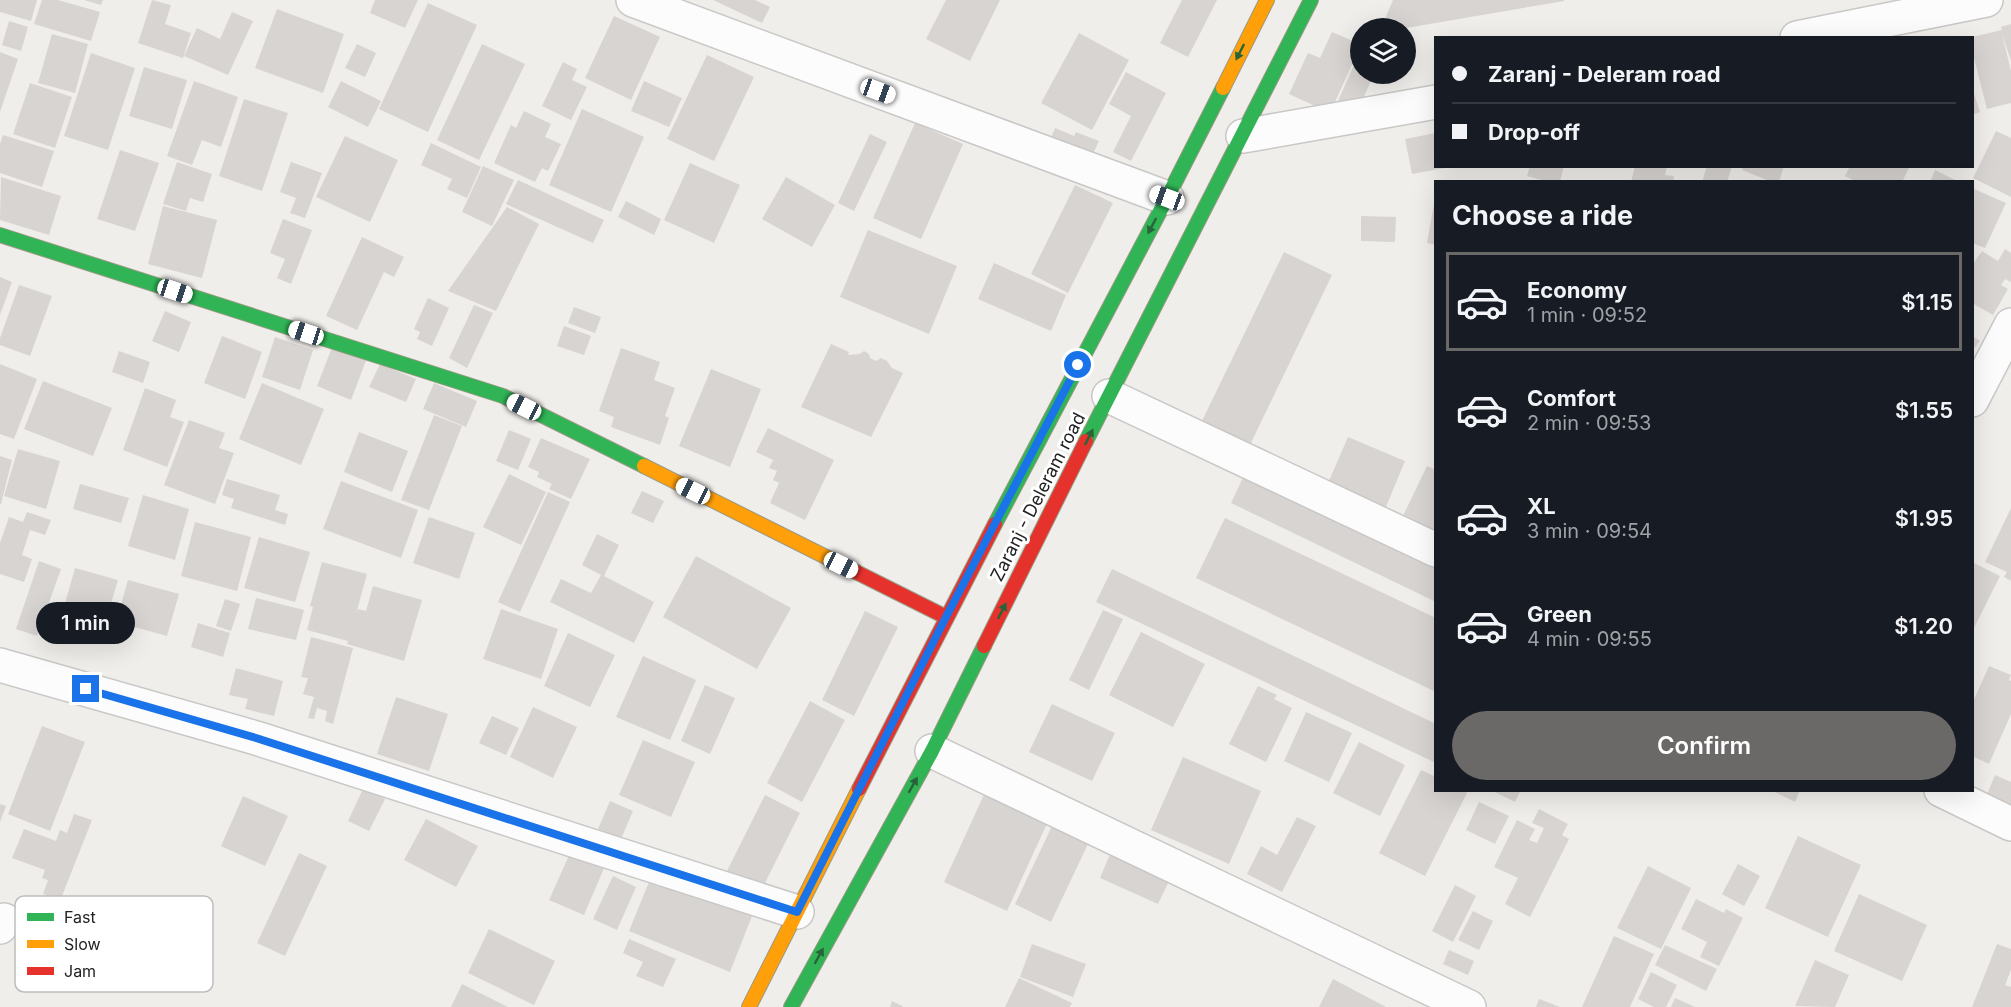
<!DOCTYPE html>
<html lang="en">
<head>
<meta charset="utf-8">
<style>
  body { margin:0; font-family:Inter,sans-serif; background:#242831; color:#f1f3f6; height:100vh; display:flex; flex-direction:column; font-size:22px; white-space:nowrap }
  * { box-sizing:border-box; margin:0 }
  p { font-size:20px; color:#9ea1a6 }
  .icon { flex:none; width:33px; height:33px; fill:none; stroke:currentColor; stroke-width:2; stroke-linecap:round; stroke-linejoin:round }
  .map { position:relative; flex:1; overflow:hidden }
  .side { position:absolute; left:1434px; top:180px; width:540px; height:612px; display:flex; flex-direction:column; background:#171b24; border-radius:0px; box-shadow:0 6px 24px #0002 }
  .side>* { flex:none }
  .banner { position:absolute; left:1434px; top:36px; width:540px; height:132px; border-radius:0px; box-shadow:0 6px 24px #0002; display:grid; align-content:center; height:132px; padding:0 18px; background:#171b24 }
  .fabs { position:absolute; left:1350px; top:18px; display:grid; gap:12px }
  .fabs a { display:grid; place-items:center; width:66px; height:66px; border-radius:50%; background:#171b24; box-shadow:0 6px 24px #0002; font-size:30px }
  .end { position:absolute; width:27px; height:27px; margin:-14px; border:8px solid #1a73e8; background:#fff; box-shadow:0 0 0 3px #fff }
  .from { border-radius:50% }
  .bubble { position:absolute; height:42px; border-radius:21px; background:#171b24; box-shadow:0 6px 24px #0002; font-size:20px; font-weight:600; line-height:42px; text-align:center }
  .car { position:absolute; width:18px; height:36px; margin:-18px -9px; border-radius:8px; box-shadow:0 0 4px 2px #0007; background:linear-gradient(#fff 24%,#345 0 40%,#fff 0 76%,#345 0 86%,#fff 0) }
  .banner b { display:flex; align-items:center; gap:21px; height:57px; font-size:22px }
  .banner b+b { border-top:2px solid #363941 }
  .banner i { width:15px; height:15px; background:#f1f3f6 }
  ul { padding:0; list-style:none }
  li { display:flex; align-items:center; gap:18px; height:99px; margin:0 12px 9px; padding:0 6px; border:3px solid transparent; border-radius:0px }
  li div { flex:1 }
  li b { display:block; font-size:22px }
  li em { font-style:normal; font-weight:600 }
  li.on { border-color:#6a6968 }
  li>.icon { width:54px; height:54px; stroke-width:1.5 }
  h2 { padding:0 18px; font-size:27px; line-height:72px }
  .primary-button { display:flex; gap:12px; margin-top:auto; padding:12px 18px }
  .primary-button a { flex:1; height:69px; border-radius:36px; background:#6a6968; color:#fff; font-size:24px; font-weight:600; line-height:69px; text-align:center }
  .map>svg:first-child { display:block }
  .building { fill:#d7d4d2 }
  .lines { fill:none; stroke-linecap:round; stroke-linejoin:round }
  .street-casing { stroke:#c9c8c7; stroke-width:36 }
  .fast-casing { stroke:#999a82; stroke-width:16 }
  .slow-casing { stroke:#999a82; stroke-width:16 }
  .jam-casing { stroke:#999a82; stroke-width:16 }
  .street { stroke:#fdfcfc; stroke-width:33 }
  .fast { stroke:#30b455; stroke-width:14 }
  .slow { stroke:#ff9f0a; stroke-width:14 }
  .jam { stroke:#e5322d; stroke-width:14 }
  .oneway { fill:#286439 }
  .route { stroke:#1a73e8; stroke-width:8 }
  .labels { text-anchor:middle; stroke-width:6; stroke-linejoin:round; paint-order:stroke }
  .street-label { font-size:18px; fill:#222; stroke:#fff }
  .key { fill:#fff; stroke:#bdbdbd; stroke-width:1.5 }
  .key-label { font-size:16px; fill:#222 }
</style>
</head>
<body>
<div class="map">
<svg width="2011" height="1007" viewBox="0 0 2011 1007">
  <rect width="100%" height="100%" fill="#f0eeeb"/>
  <!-- building -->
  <path class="building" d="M 0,0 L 37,0 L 31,21 L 0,12 Z
    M 42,0 L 58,0 L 100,12 L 91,41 L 34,24 Z
    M 84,0 L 103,0 L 101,5 Z
    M 152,0 L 171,5 L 165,24 L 191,33 L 183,58 L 138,43 Z
    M 375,0 L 418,0 L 405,28 L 370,13 Z
    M 713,0 L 755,0 L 770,7 L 762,23 Z
    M 946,0 L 1000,0 L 970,61 L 926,39 Z
    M 1182,0 L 1217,0 L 1188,57 L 1160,43 Z
    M 1393,0 L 1564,0 L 1564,1 L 1406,28 L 1381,28 Z
    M 428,3 L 477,25 L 428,132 L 379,109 Z
    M 277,9 L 344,34 L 323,93 L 255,68 Z
    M 232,12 L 253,21 L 228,75 L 184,56 L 197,28 L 220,39 Z
    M 614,16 L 660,37 L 631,100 L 585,78 Z
    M 9,21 L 28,27 L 21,51 L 2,45 Z
    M 2011,24 L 2011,61 L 2002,34 L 2011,71 L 2011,103 L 1987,109 L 1972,50 L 1972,37 L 2002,30 L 2001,27 Z
    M 1332,32 L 1360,44 L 1360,47 L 1330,113 L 1289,94 L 1308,53 L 1320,58 Z
    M 1079,33 L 1129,60 L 1092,130 L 1041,103 Z
    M 52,34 L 88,44 L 75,93 L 38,83 Z
    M 357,44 L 376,53 L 365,77 L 345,68 Z
    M 482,44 L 525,64 L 479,160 L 437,140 Z
    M 1360,51 L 1360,74 L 1374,74 L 1358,110 L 1338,101 Z
    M 0,52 L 18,59 L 0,112 Z
    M 91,53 L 135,68 L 108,150 L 64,136 Z
    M 707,55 L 754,77 L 714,161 L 667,139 Z
    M 563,62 L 577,69 L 572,80 L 587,87 L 571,120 L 542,106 Z
    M 144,67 L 187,80 L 172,129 L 129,116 Z
    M 1126,72 L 1166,93 L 1131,161 L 1113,152 L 1131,116 L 1109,104 Z
    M 194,81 L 238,97 L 221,147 L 202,140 L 192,165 L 167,156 Z
    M 341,81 L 381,101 L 368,127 L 328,107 Z
    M 644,81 L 682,98 L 669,127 L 631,111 Z
    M 30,83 L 72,97 L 55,148 L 13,134 Z
    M 1972,87 L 1980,112 L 1972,115 Z
    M 244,99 L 288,113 L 262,191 L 219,176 Z
    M 582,109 L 644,137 L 611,212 L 549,185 Z
    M 524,111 L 551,124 L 545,137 L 561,144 L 548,171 L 542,168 L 535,182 L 494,163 L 511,125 L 516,128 Z
    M 915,123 L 963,144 L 921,239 L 873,218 Z
    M 1055,128 L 1074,136 L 1076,132 L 1099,141 L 1092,156 L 1051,138 Z
    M 1996,131 L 2011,138 L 2011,197 L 1973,178 Z
    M 1436,133 L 1436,166 L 1445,168 L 1412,174 L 1405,139 Z
    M 870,134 L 887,142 L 854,211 L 838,203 Z
    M 3,135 L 54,151 L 42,187 L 0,173 L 0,144 Z
    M 345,136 L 398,160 L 370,222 L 316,197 Z
    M 431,143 L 481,167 L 467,198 L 447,189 L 452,179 L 421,165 Z
    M 120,150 L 159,163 L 135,231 L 97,219 Z
    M 177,162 L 212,174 L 203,202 L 190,198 L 186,211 L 163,204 Z
    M 291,162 L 322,173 L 305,218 L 290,213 L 296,198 L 280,192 Z
    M 690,163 L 740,185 L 714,243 L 664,220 Z
    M 483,166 L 514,180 L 492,226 L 462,212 Z
    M 1530,166 L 1564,166 L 1560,182 L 1549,182 L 1527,176 Z
    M 1635,166 L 1667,166 L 1665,175 L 1674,176 L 1673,182 L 1631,182 Z
    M 1707,166 L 1732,166 L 1727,182 L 1702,182 Z
    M 1743,166 L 1784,166 L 1779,182 L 1772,182 L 1742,170 Z
    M 1850,166 L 1910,166 L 1902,182 L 1857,182 L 1845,176 Z
    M 1935,170 L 1959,182 L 1930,182 Z
    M 1,177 L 61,196 L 49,235 L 0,220 Z
    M 786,177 L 835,205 L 812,247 L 762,219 Z
    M 518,180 L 604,220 L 593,243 L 506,204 Z
    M 1075,185 L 1113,203 L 1068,293 L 1031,274 Z
    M 1972,188 L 2006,203 L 1985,248 L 1972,243 Z
    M 626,201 L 661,219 L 654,235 L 618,217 Z
    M 1434,204 L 1436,204 L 1436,245 L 1427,243 Z
    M 163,206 L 217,220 L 202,278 L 148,264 Z
    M 507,207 L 539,224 L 496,311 L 448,291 Z
    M 1361,216 L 1396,217 L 1395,242 L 1361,241 Z
    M 283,219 L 312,230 L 291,284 L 277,278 L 285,259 L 270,253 Z
    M 868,230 L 957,266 L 929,334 L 840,297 Z
    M 362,237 L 404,257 L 394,277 L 384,272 L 357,330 L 326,316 Z
    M 2005,249 L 2011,253 L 2011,282 L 2005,279 L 2001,285 L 2008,289 L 1993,315 L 1972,303 L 1972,265 L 1982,251 L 1998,261 Z
    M 1284,252 L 1332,275 L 1248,449 L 1200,425 Z
    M 994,263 L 1066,295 L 1051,331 L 978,299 Z
    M 0,277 L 12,282 L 0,315 Z
    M 19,285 L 52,296 L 30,356 L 0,345 L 0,338 Z
    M 428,298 L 449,308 L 432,346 L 417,339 L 420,332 L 414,329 Z
    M 474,305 L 493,313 L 467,368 L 449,358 Z
    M 574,307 L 601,317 L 595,333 L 568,323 Z
    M 165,311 L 191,322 L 179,352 L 152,341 Z
    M 564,326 L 591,336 L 584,355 L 557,346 Z
    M 222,336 L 262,352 L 245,399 L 204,383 Z
    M 1972,336 L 1980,341 L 1972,351 Z
    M 275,337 L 313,350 L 300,390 L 262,377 Z
    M 831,344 L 849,352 L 848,355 L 860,354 L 864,351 L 869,354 L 870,358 L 876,361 L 881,358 L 887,361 L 892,368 L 903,373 L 871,437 L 801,407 Z
    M 333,345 L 367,358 L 351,400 L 317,386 Z
    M 621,348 L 660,362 L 654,380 L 675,388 L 665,416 L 669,418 L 660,445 L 611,427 L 614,417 L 599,411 Z
    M 119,351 L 150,362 L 143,383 L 112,372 Z
    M 0,364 L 37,379 L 14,439 L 0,434 Z
    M 380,364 L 416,379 L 406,402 L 369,387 Z
    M 711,369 L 761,389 L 730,467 L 679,446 Z
    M 43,381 L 112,408 L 93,456 L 24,429 Z
    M 262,383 L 324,409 L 301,465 L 239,439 Z
    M 434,383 L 477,401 L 466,427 L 423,409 Z
    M 145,388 L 176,400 L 170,417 L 184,422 L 167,467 L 123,450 Z
    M 434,415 L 462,426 L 429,510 L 401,500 Z
    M 189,420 L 225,433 L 219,448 L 234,453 L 215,504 L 164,485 Z
    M 768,428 L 834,460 L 805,520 L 770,503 L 779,483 L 773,480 L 777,471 L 769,468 L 773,460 L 756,452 Z
    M 509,430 L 531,439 L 518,470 L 496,461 Z
    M 359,432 L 408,451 L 392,492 L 344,472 Z
    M 1348,437 L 1405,461 L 1383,514 L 1325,490 Z
    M 541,438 L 590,459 L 571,499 L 549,489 L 552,484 L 537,477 L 539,472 L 528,467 Z
    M 18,449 L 60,461 L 46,509 L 4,496 Z
    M 0,456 L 12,460 L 1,504 L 0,504 Z
    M 1427,466 L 1436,470 L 1436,536 L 1401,520 Z
    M 1248,467 L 1436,557 L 1436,602 L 1231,503 Z
    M 509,474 L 546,492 L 521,545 L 483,527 Z
    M 227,479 L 280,495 L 275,510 L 288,514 L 285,525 L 231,508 L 234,499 L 222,495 Z
    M 341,481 L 418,510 L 401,558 L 323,529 Z
    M 80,484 L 129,498 L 121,523 L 73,509 Z
    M 642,491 L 664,501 L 653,523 L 631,513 Z
    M 548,492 L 570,502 L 520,612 L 498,602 Z
    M 143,495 L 189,509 L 175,560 L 128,546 Z
    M 2011,508 L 2011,581 L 2004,577 L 2007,572 L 1985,562 Z
    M 27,512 L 51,520 L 45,535 L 30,530 L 22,555 L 32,559 L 24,582 L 0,574 L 0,543 L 9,517 L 23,522 Z
    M 429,517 L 475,533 L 459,579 L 413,563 Z
    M 1225,518 L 1436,618 L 1436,692 L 1196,578 Z
    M 195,522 L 251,537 L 237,591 L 181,576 Z
    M 597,534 L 619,545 L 604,576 L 654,602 L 634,643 L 550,602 L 561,579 L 591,593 L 601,575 L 582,565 Z
    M 259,537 L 310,552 L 295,602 L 244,588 Z
    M 696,556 L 791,608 L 757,669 L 663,617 Z
    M 39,561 L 61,569 L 37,636 L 16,629 Z
    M 322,562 L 367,574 L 356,614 L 358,609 L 366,611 L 373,586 L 422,600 L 404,661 L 347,644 L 348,641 L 307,630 L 313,607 L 310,606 Z
    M 1972,562 L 2000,576 L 1972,632 Z
    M 75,568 L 118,580 L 103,630 L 61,618 Z
    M 1112,569 L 1436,724 L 1436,763 L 1096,602 Z
    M 128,580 L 179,594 L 167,636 L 116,622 Z
    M 256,598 L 304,610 L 296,640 L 248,629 Z
    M 225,599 L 240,604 L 231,631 L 216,626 Z
    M 501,609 L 558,629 L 541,679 L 483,659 Z
    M 1103,610 L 1123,619 L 1089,690 L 1069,680 Z
    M 865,611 L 898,627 L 854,716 L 822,700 Z
    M 198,623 L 230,633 L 223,657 L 191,647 Z
    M 1141,632 L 1205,664 L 1173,727 L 1109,695 Z
    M 568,633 L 615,655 L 590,707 L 544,686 Z
    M 311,637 L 353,648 L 333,724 L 325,721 L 327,711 L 317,708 L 314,719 L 308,718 L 314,697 L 303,694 L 308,678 L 301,677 Z
    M 643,656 L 696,680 L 670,740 L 616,717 Z
    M 1989,666 L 2011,675 L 2009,680 L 2011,681 L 2011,714 L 1989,764 L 1972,756 L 1972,704 Z
    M 236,668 L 283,681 L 274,716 L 245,709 L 248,699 L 229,695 Z
    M 705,685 L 735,698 L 710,754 L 681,741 Z
    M 1258,686 L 1277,695 L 1274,699 L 1292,708 L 1266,762 L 1229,744 Z
    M 396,697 L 448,714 L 429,771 L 377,754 Z
    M 810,701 L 845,720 L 802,802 L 767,783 Z
    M 1052,704 L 1115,733 L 1092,781 L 1029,752 Z
    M 533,707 L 577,727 L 553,778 L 510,757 Z
    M 1306,712 L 1352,733 L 1329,782 L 1284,761 Z
    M 492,716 L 519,728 L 506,755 L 479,743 Z
    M 42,726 L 85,742 L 50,831 L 8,814 Z
    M 643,740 L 695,762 L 671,817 L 619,795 Z
    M 1359,742 L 1405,765 L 1380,816 L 1333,793 Z
    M 1183,757 L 1261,791 L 1229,864 L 1151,830 Z
    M 1421,770 L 1436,777 L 1436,790 L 1463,790 L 1467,793 L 1425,876 L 1379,853 Z
    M 1995,775 L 2011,782 L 2011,813 L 1984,802 Z
    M 987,788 L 1050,817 L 1007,911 L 944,882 Z
    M 363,789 L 385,799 L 369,831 L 348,821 Z
    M 1491,790 L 1521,790 L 1515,802 Z
    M 1771,790 L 1800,790 L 1795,802 Z
    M 765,795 L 800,813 L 761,891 L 726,873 Z
    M 243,796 L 288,816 L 265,866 L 221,846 Z
    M 610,801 L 633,811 L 621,839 L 598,829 Z
    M 1479,802 L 1509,816 L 1495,844 L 1466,830 Z
    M 0,804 L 6,806 L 0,822 Z
    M 1539,809 L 1568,824 L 1562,835 L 1569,839 L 1530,917 L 1505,904 L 1518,878 L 1494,867 L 1517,820 L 1535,829 L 1529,840 L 1537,843 L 1544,828 L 1532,823 Z
    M 74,814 L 92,820 L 60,901 L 43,894 L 48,880 L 42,878 L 45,870 L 12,858 L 24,829 L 56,841 L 60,830 L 67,833 Z
    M 1297,817 L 1316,826 L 1282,892 L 1247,874 L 1261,846 L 1277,855 Z
    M 426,819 L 478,846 L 456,887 L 404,860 Z
    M 1052,826 L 1088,844 L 1051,922 L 1015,904 Z
    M 1798,836 L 1861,865 L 1828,937 L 1765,908 Z
    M 571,851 L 605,866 L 584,915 L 549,900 Z
    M 1111,852 L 1170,879 L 1158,904 L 1100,878 Z
    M 299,853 L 327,866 L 285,956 L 257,943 Z
    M 1738,864 L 1760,876 L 1744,906 L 1722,894 Z
    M 1648,866 L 1691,888 L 1661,949 L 1617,928 Z
    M 613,876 L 636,887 L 617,930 L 593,919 Z
    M 664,880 L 752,916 L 730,972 L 629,931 L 649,882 L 660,887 Z
    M 1455,885 L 1476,896 L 1453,942 L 1432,931 Z
    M 1859,894 L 1927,925 L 1902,981 L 1834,951 Z
    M 1696,899 L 1724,913 L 1726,909 L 1743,918 L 1719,966 L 1700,957 L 1707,942 L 1681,929 Z
    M 1473,911 L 1493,921 L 1479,950 L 1458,940 Z
    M 489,929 L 555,961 L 534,1005 L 468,973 Z
    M 1614,936 L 1654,954 L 1630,1007 L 1582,1007 Z
    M 629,939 L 676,959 L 663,987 L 636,976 L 643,962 L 623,953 Z
    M 1032,944 L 1086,964 L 1073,997 L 1020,977 Z
    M 1997,944 L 2011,949 L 2011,970 L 2005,985 L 2011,987 L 2011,1007 L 1972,1007 Z
    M 1665,945 L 1717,969 L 1706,991 L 1655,965 Z
    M 1449,950 L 1474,961 L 1468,975 L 1443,964 Z
    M 1815,960 L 1849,975 L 1835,1007 L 1795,1006 Z
    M 1651,972 L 1677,985 L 1666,1007 L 1654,1007 L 1638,999 Z
    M 1019,978 L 1072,1003 L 1070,1007 L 1005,1007 Z
    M 1333,979 L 1386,1007 L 1319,1007 Z
    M 462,984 L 508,1007 L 451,1007 Z
    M 1675,998 L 1695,1007 L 1671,1007 Z
    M 1539,999 L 1560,1007 L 1536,1007 Z
    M 892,1001 L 904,1007 L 890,1007 Z"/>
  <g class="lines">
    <!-- street casing -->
    <g class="street-casing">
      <path id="street" d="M 633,0 L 1167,198
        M 1797,38 L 1986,0
        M 1243,136 L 1436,102
        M 1109,396 L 1436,550
        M 1972,400 L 2011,325
        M 0,665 L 256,738 L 797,912
        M 932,751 L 1469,1007
        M 1941,790 L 2011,824
        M 0,927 L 4,920"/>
    </g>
    <!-- fast casing -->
    <g class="fast-casing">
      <path id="fast" d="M 0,235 L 503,396 L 644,466
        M 1086,441 L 1311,0
        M 995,524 L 1167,198 L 1223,88
        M 791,1007 L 932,751 L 984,646"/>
    </g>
    <!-- slow casing -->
    <g class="slow-casing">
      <path id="slow" d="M 1223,88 L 1267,0
        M 644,466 L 856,572
        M 749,1007 L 859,789"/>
    </g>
    <!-- jam casing -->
    <g class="jam-casing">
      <path id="jam" d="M 856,572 L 946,617
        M 984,646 L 1086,441
        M 859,789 L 995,524"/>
    </g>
    <!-- street -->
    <use href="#street" class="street"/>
    <!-- fast -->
    <use href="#fast" class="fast"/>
    <!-- slow -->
    <use href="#slow" class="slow"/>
    <!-- jam -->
    <use href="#jam" class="jam"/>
  </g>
  <!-- one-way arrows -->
  <defs><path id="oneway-solid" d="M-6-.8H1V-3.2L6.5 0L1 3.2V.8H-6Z" transform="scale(1.5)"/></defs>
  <g class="oneway">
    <use href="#oneway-solid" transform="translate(1240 52) rotate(117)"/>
    <use href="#oneway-solid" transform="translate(1152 226) rotate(118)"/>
    <use href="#oneway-solid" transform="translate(1089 437) rotate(-63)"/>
    <use href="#oneway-solid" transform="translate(1002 611) rotate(-63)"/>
    <use href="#oneway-solid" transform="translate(913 785) rotate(-61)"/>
    <use href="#oneway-solid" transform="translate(819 956) rotate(-61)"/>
  </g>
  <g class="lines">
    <!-- route -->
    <path class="route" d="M 86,689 L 256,738 L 797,912 L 946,617 L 1078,365"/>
  </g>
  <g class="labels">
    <!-- street labels -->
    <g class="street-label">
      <text transform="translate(1038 497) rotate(-63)" y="6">Zaranj - Deleram road</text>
    </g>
  </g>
  <!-- legend -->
  <rect x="15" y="896" width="198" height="96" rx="9" class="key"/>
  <rect x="27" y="913" width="27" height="8" fill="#30b455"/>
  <rect x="27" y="940" width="27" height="8" fill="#ff9f0a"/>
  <rect x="27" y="967" width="27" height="8" fill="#e5322d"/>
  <g class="key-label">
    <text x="64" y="923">Fast</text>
    <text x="64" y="950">Slow</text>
    <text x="64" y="977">Jam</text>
  </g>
</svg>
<div class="fabs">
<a><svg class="icon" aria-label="layers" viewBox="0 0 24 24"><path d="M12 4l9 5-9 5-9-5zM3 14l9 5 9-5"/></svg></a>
</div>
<i class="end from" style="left:1078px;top:365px"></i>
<i class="end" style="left:86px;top:689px"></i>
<div class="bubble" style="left:36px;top:602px;width:99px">1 min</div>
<i class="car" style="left:878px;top:91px;rotate:110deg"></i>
<i class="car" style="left:1167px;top:198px;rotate:290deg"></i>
<i class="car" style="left:175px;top:291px;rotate:108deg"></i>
<i class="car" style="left:306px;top:333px;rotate:288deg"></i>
<i class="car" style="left:524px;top:407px;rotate:296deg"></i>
<i class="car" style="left:693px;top:491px;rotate:296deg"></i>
<i class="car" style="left:841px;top:565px;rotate:116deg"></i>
<div class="banner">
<b><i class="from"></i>Zaranj - Deleram road</b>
<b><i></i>Drop-off</b>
</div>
<section class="side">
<h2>Choose a ride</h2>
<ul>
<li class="on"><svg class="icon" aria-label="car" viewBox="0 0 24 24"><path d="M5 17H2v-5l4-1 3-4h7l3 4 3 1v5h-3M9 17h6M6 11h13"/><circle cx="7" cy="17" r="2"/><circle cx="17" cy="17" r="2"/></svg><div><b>Economy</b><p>1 min · 09:52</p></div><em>$1.15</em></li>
<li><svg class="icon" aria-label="car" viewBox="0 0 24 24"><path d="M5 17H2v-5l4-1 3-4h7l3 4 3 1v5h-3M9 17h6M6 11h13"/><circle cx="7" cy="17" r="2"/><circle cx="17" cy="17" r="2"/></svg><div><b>Comfort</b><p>2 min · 09:53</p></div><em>$1.55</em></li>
<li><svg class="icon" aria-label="car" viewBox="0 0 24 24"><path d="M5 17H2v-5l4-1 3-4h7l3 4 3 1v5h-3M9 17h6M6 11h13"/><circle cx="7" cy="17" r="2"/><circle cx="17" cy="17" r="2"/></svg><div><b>XL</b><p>3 min · 09:54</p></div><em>$1.95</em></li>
<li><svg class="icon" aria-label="car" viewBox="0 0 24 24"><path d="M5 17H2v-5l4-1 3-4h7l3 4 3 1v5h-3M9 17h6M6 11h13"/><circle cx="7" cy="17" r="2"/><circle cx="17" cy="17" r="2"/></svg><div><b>Green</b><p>4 min · 09:55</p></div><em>$1.20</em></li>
</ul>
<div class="primary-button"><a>Confirm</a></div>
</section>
</div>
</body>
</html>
